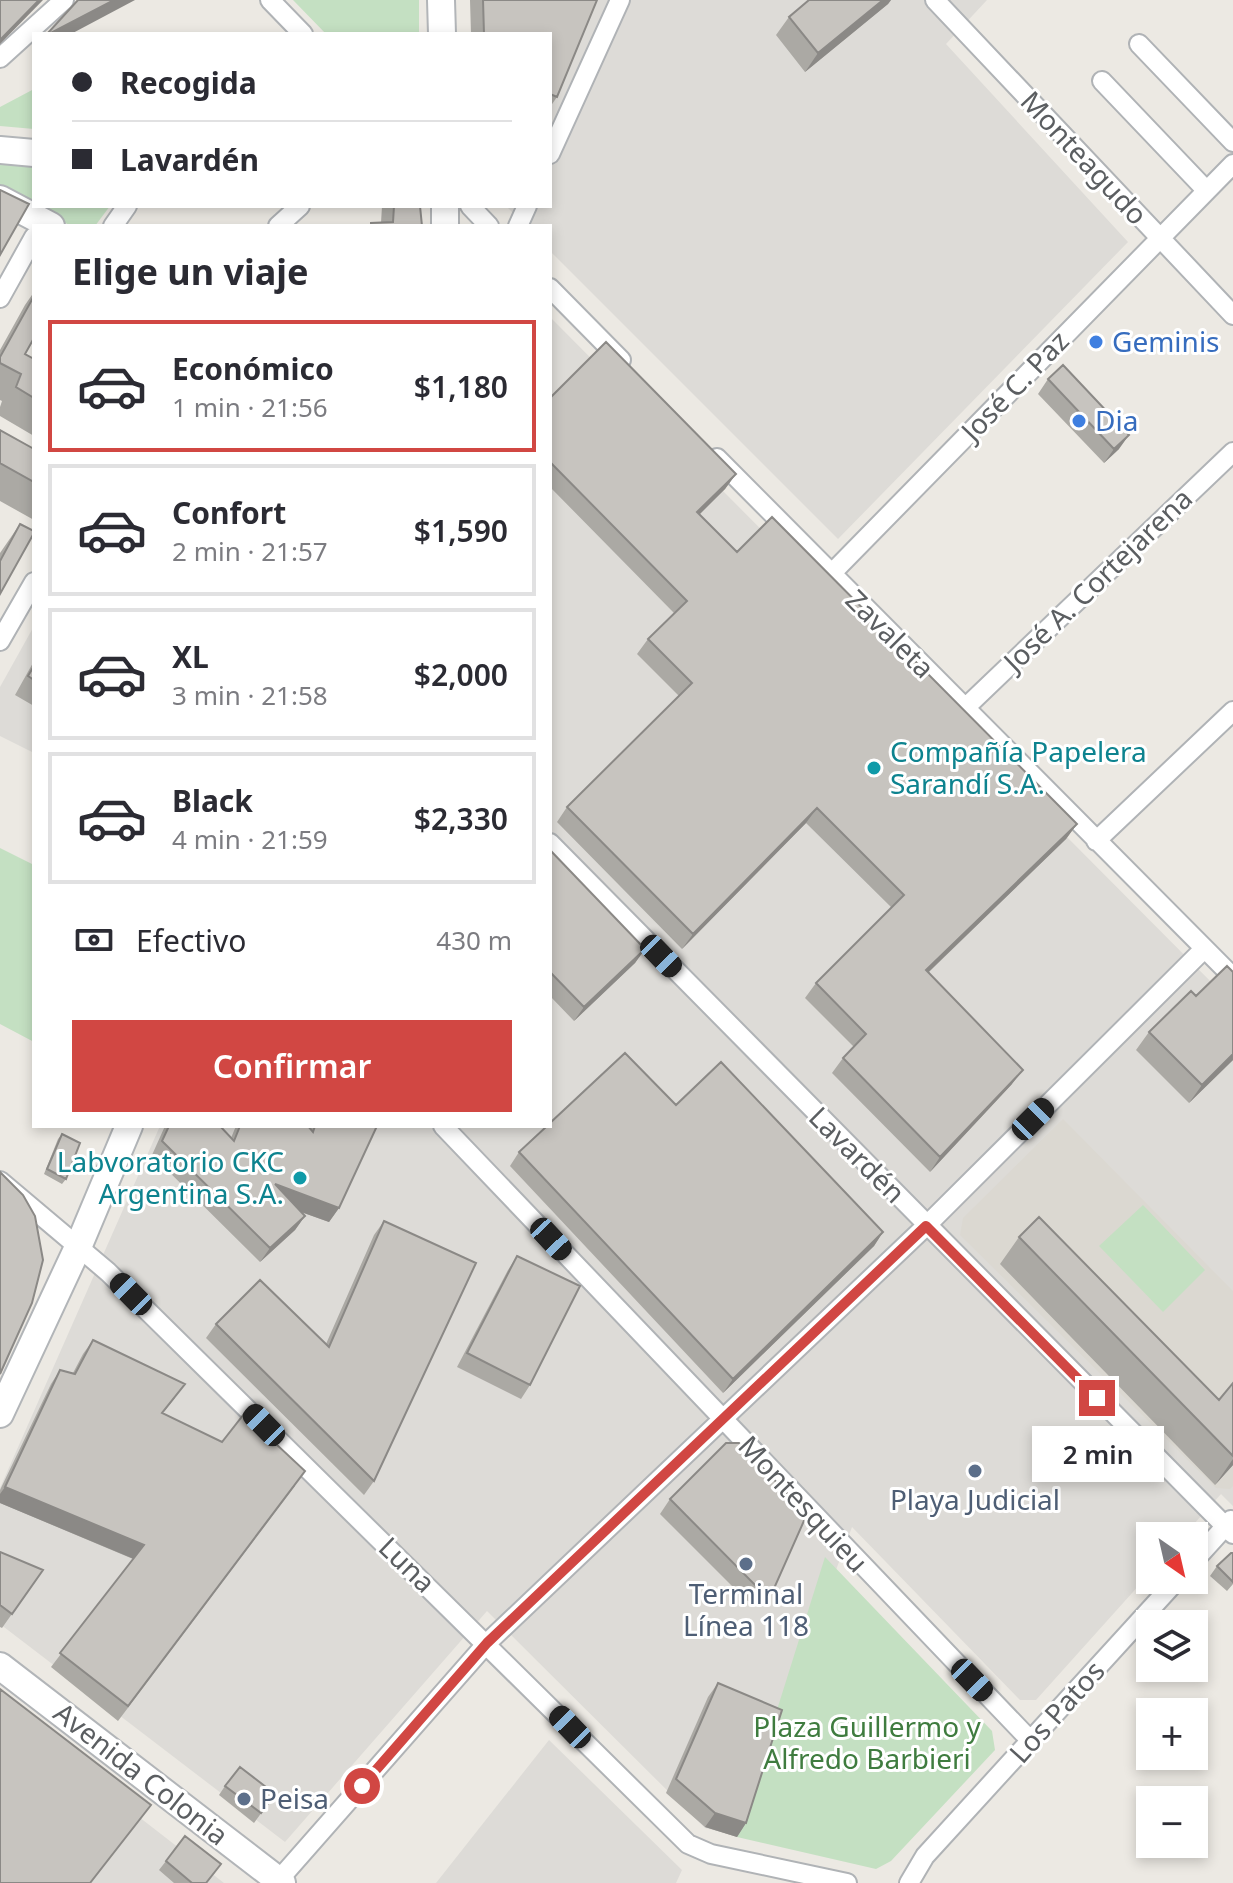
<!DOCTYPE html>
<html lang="es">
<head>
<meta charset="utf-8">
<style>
  body { margin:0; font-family:"Noto Sans",sans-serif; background:#f2f2f3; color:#2b2b33; height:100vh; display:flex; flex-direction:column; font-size:30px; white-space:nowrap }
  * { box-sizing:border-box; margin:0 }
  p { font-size:26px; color:#7c7c81 }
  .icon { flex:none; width:44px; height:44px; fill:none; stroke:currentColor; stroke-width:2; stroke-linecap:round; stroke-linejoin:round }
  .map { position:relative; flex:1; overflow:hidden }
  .sheet { position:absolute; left:32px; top:224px; width:520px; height:904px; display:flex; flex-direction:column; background:#fff; border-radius:0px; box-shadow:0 4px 12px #0003 }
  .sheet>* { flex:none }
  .top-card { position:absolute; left:32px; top:32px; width:520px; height:176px; border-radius:0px; box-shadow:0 4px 12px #0003; display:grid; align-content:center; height:176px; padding:0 40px; background:#fff }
  .needle { width:52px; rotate:146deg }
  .buttons { position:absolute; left:1136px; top:1522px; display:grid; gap:16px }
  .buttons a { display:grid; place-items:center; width:72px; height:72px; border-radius:0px; background:#fff; box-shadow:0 4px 12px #0003; font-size:40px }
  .end { position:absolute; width:36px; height:36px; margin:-18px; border:10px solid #d14743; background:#fff; box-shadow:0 0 0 4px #fff }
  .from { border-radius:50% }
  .bubble { position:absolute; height:56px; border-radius:0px; background:#fff; box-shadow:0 4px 12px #0003; font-size:26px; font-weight:600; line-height:56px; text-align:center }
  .car { position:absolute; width:24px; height:48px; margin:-24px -12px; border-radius:10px; box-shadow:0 0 6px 2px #0007; background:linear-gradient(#222 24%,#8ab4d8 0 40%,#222 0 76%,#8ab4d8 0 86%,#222 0) }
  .top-card b { display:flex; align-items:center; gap:28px; height:76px; font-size:30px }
  .top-card b+b { border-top:2px solid #e1e1e2 }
  .top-card i { width:20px; height:20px; background:#2b2b33 }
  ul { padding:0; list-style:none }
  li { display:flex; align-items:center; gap:24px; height:132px; margin:0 16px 12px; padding:0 24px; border:4px solid #e1e1e2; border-radius:0px }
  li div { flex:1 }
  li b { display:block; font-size:30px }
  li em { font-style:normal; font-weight:600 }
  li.selected { border-color:#d14743 }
  li>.icon { width:72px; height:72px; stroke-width:1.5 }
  h2 { padding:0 40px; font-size:36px; line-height:96px }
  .pay { display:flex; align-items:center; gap:20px; height:88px; padding:0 40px; font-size:30px }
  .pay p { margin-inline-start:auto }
  .primary-button { display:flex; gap:16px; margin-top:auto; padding:16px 40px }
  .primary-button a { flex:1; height:92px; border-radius:0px; background:#d14743; color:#fff; font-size:32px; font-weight:600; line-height:92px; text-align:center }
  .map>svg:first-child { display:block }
  .industrial { fill:#dddbd7 }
  .education { fill:#dbd8d1 }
  .green { fill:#c4e0c2 }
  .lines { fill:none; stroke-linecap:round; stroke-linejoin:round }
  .street-casing { stroke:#b0b3b6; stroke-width:22 }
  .secondary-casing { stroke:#b2b5b8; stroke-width:30 }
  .street { stroke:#fff; stroke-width:18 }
  .secondary { stroke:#fff; stroke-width:26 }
  .wall { fill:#aba9a4 }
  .shaded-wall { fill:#8b8986 }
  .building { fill:#c7c4bf; stroke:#8b8986; stroke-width:2 }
  .route { stroke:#d14743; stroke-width:10 }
  .shop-dot { fill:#3f7fe0; stroke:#fff; stroke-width:3 }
  .culture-dot { fill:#0f9aa8; stroke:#fff; stroke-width:3 }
  .service-dot { fill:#5c6f8a; stroke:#fff; stroke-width:3 }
  .labels { text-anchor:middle; stroke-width:6; stroke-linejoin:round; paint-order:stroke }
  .street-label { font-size:28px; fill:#5b5e61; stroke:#fff }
  .shop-label { font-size:28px; fill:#366cbe; stroke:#fff; text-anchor:start }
  .culture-label { font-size:28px; fill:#0d838f; stroke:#fff; text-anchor:start }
  .service-label { font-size:28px; fill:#4e5e75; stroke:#fff }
  .park-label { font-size:28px; fill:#3f7c3f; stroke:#fff }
</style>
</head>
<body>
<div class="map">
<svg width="1233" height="1883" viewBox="0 0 1233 1883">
  <rect width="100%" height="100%" fill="#ece9e3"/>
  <!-- industrial -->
  <path class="industrial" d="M 474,0 L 987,0 L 946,44 L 1128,242 L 838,539 L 550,251 L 550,226 L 526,226 L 506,206 L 550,206 L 550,34 Z
    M 550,317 L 1233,1004 L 1233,1506 L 1221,1494 L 1183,1536 L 1150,1536 L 1150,1573 L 1036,1700 L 1020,1700 L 852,1527 L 737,1836 L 705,1828 L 487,1611 L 285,1842 L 0,1624 L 0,1488 L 160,1126 L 550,1126 Z
    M 34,626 L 34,753 L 0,736 L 0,687 Z
    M 0,1709 L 224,1883 L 0,1883 Z
    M 549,1740 L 682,1870 L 676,1883 L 436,1883 Z"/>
  <!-- education -->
  <path class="education" d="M 1063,1119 L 1233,1291 L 1233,1486 L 1230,1489 L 1216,1488 L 960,1235 L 963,1218 Z"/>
  <!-- green -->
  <path class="green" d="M 293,0 L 419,0 L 419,34 L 326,34 Z
    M 34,89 L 34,129 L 0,126 L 0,107 Z
    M 0,161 L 34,164 L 34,206 L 0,187 Z
    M 35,206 L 110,206 L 95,226 L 71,226 Z
    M 0,848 L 34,865 L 34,1042 L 0,1024 Z
    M 1143,1205 L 1205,1270 L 1163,1312 L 1099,1246 Z
    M 825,1557 L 992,1731 L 995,1750 L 891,1861 L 876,1869 L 737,1837 Z"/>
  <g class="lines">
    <!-- street casing -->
    <g class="street-casing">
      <path id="street" d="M 270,0 L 303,34
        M 935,0 L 1233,315
        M 1139,44 L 1233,142
        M 0,58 L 64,0
        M 1102,81 L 1206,190
        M 550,154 L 620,0
        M 470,206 L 489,226
        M 113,226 L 127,206
        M 278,226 L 300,206
        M 518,226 L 527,206
        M 550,288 L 621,360
        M 0,298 L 34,237
        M 717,458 L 1233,977
        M 831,574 L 1233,164
        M 0,641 L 34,582
        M 964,709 L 1233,452
        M 1096,841 L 1233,711
        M 550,843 L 1233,1534
        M 443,1126 L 1031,1741
        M 0,1181 L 108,1272 L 688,1844 L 711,1854 L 847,1883
        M 1194,1561 L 1231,1520
        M 276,1883 L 487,1643 L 926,1226 L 1204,949
        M 909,1883 L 925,1856 L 1177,1580"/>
    </g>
    <!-- secondary casing -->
    <g class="secondary-casing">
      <path id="secondary" d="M 441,0 L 442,34
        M 0,150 L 34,153
        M 0,199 L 51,226
        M 445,206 L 445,226
        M 0,1414 L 79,1245 L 129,1126
        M 0,1666 L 282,1883"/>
    </g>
    <!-- street -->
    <use href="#street" class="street"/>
    <!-- secondary -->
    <use href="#secondary" class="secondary"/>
  </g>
  <!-- wall -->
  <path class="wall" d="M 470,0 L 597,0 L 557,97 L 550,107 L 550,34 L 471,34 Z
    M 809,0 L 891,0 L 888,4 L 805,72 L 776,35 L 789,17 Z
    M 382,206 L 420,206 L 422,226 L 369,226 L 371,223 L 381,223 Z
    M 34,292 L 34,338 L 25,354 L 34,359 L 34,436 L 0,416 L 0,407 L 2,401 L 0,400 L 0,350 L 25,305 Z
    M 1048,379 L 1119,449 L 1104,463 L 1038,394 Z
    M 550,398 L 736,474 L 725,489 L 699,514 L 737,552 L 1077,824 L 1066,839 L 929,972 L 1012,1084 L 930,1172 L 832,1073 L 843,1058 L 854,1047 L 805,998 L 816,983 L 892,908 L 806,823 L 682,949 L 557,822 L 567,807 L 679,696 L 637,654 L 648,639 L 674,613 L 550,487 Z
    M 0,430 L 34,449 L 34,520 L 0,501 Z
    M 20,524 L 0,594 L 0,553 Z
    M 34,661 L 34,706 L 15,695 Z
    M 550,850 L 645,949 L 635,963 L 574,1021 L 550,996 Z
    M 1233,972 L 1233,1060 L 1189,1103 L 1136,1050 L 1149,1032 L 1196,996 Z
    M 676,1105 L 883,1232 L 874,1246 L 723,1393 L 510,1166 L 519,1152 Z
    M 165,1126 L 220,1126 L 231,1138 L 236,1126 L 308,1126 L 310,1128 L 311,1126 L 377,1126 L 339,1208 L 329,1222 L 301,1212 L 305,1216 L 295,1230 L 260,1262 L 152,1155 Z
    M 62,1134 L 66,1179 L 62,1184 L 44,1174 L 58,1139 Z
    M 384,1221 L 374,1481 L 364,1495 L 206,1338 L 216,1324 L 326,1344 L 374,1235 Z
    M 1019,1237 L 1219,1400 L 1233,1383 L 1233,1465 L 1215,1485 L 1000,1264 Z
    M 517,1256 L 530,1385 L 521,1399 L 457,1367 L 508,1270 Z
    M 93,1340 L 175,1398 L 163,1413 L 295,1486 L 118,1721 L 51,1667 L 133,1559 L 0,1503 L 0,1490 L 51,1384 L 60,1370 L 73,1373 L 83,1354 Z
    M 670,1499 L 772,1593 L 762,1607 L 746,1600 L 660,1514 Z
    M 0,1552 L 43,1570 L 2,1628 L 0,1627 Z
    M 1233,1553 L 1233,1584 L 1227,1591 L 1210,1576 L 1217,1566 Z
    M 718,1683 L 746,1823 L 737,1837 L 705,1827 L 666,1793 L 708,1697 Z
    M 225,1786 L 275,1794 L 254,1823 L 219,1795 Z
    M 166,1861 L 207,1883 L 174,1883 L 159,1870 Z"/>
  <!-- shaded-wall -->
  <path class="shaded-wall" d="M 39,0 L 43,0 L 0,44 L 0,40 Z
    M 114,0 L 135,0 L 71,34 L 49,34 Z
    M 883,0 L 891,0 L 888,4 L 805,72 L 818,53 Z
    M 1129,435 L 1119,449 L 1104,463 L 1114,449 Z
    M 736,474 L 725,489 L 687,527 L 697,512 Z
    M 817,808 L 806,823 L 682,949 L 693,934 Z
    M 1077,824 L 1066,839 L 916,984 L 926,970 Z
    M 645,949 L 635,963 L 574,1021 L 584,1007 Z
    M 1233,1054 L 1233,1060 L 1189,1103 L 1202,1085 Z
    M 1023,1070 L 1012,1084 L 930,1172 L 940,1157 Z
    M 275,1184 L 339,1208 L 329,1222 L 265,1199 Z
    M 305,1216 L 295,1230 L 260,1262 L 270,1248 Z
    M 883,1232 L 874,1246 L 723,1393 L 733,1379 Z
    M 1233,1459 L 1233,1465 L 1215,1485 Z
    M 5,1487 L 144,1545 L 134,1559 L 0,1503 L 0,1494 Z
    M 715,1813 L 746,1823 L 737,1837 L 705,1827 Z"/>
  <!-- building -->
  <path class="building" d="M 0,0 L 39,0 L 0,40 Z
    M 78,0 L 114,0 L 49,34 L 47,34 Z
    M 483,0 L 597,0 L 557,97 L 550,94 L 550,34 L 484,34 Z
    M 809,0 L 883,0 L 818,53 L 789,17 Z
    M 0,190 L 29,204 L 0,255 Z
    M 394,206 L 420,206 L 422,226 L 371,226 L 371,223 L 393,222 Z
    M 34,296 L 34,338 L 25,354 L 34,359 L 34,398 L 16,387 L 21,374 L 0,363 L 0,357 Z
    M 606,342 L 736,474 L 697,512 L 737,552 L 772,517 L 1077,824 L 926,970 L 1023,1070 L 940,1157 L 843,1058 L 866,1034 L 816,983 L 904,895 L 817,808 L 693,934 L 567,807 L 692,683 L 648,639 L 687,601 L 550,462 L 550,398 Z
    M 1063,365 L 1129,435 L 1114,449 L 1048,379 Z
    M 0,430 L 34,449 L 34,482 L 0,463 Z
    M 20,524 L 34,531 L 34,533 L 0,594 L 0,561 Z
    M 34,666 L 34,680 L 28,676 Z
    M 550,850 L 645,949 L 584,1007 L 550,972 Z
    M 1227,966 L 1233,972 L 1233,1054 L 1202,1085 L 1149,1032 L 1191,991 L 1196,996 Z
    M 625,1053 L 676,1105 L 721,1062 L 883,1232 L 733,1379 L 519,1152 L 547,1126 L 550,1126 L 550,1123 Z
    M 169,1126 L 220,1126 L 234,1141 L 240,1126 L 308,1126 L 313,1132 L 315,1126 L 377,1126 L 339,1208 L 275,1184 L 305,1216 L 270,1248 L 162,1141 Z
    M 62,1134 L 80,1143 L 66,1179 L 47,1169 Z
    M 0,1172 L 23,1195 L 35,1216 L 43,1260 L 32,1303 L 0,1374 Z
    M 1039,1217 L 1219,1400 L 1233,1383 L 1233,1456 L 1019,1237 Z
    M 384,1221 L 476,1263 L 374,1481 L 216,1324 L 260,1280 L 329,1347 Z
    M 517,1256 L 580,1286 L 530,1385 L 467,1353 Z
    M 93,1340 L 185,1384 L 162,1413 L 222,1442 L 244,1414 L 305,1471 L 128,1706 L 60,1653 L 144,1545 L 5,1487 L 60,1370 L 75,1374 Z
    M 726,1443 L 739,1443 L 807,1514 L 772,1593 L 756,1586 L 670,1499 Z
    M 0,1552 L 43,1570 L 12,1614 L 0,1605 Z
    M 1231,1553 L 1233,1553 L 1233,1582 L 1217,1566 Z
    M 718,1683 L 782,1710 L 746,1823 L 715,1813 L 676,1779 Z
    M 0,1689 L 151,1805 L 90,1883 L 0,1883 Z
    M 240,1767 L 275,1794 L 261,1813 L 225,1786 Z
    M 185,1836 L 221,1864 L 206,1883 L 192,1883 L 166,1861 Z"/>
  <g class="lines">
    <!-- route -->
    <path class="route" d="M 362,1786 L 487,1643 L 926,1226 L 1097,1398"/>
  </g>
  <!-- markers -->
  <g class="shop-dot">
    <circle cx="1096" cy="342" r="8"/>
    <circle cx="1079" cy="421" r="8"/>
  </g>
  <g class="culture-dot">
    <circle cx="874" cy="768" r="8"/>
    <circle cx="300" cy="1178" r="8"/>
  </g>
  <g class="service-dot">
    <circle cx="975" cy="1471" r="8"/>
    <circle cx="746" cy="1564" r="8"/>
    <circle cx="244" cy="1799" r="8"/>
  </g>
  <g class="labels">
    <!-- street labels -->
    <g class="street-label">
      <text transform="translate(1084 158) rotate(47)" y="10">Monteagudo</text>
      <text transform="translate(1015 386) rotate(-46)" y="10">José C. Paz</text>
      <text transform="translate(1098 580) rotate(-44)" y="10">José A. Cortejarena</text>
      <text transform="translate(890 634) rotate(45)" y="10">Zavaleta</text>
      <text transform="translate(857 1155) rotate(45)" y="10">Lavardén</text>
      <text transform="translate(803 1504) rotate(47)" y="10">Montesquieu</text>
      <text transform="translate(407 1565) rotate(44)" y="10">Luna</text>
      <text transform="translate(1057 1712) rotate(-48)" y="10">Los Patos</text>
      <text transform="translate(141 1774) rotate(38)" y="10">Avenida Colonia</text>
    </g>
    <!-- shop labels -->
    <g class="shop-label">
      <text x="1112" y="352">Geminis</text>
      <text x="1095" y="431">Dia</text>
    </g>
    <!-- culture labels -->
    <g class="culture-label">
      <text x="890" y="762">Compañía Papelera<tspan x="890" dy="32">Sarandí S.A.</tspan></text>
      <text x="284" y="1172" text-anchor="end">Labvoratorio CKC<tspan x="284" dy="32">Argentina S.A.</tspan></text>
    </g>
    <!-- service labels -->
    <g class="service-label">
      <text x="975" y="1510">Playa Judicial</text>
      <text x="746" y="1604">Terminal<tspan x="746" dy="32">Línea 118</tspan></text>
      <text x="260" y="1809" text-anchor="start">Peisa</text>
    </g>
    <!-- park labels -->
    <g class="park-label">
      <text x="867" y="1737">Plaza Guillermo y<tspan x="867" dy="32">Alfredo Barbieri</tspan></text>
    </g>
  </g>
</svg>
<div class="buttons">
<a><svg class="needle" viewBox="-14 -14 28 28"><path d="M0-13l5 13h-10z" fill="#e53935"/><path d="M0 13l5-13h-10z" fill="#7c7c81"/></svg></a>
<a><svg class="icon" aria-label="layers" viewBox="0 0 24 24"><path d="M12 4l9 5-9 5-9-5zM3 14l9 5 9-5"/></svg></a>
<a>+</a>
<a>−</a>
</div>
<i class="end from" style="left:362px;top:1786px"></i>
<i class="end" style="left:1097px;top:1398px"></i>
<div class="bubble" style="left:1032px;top:1426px;width:132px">2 min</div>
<i class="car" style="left:661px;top:956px;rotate:136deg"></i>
<i class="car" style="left:1033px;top:1119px;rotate:45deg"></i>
<i class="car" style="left:551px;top:1239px;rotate:137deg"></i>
<i class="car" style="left:131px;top:1294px;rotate:315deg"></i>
<i class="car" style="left:264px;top:1425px;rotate:315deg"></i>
<i class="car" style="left:972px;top:1680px;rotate:136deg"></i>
<i class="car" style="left:570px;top:1727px;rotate:316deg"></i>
<div class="top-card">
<b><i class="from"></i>Recogida</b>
<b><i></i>Lavardén</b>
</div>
<section class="sheet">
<h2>Elige un viaje</h2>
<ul>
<li class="selected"><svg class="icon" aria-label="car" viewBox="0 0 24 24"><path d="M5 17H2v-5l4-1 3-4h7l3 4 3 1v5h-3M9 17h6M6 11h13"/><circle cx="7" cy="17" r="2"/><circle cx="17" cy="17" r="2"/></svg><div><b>Económico</b><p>1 min · 21:56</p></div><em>$1,180</em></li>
<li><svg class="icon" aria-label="car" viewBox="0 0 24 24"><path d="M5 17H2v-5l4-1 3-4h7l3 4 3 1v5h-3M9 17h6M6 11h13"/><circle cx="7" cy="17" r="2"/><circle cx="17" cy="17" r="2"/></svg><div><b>Confort</b><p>2 min · 21:57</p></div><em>$1,590</em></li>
<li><svg class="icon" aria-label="car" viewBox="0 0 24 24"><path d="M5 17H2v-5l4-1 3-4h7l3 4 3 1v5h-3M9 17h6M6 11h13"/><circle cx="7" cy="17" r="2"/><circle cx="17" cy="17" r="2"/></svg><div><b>XL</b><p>3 min · 21:58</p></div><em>$2,000</em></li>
<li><svg class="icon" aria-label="car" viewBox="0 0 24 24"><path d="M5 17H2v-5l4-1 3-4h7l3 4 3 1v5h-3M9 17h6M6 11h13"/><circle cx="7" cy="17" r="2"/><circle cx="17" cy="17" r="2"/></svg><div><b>Black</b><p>4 min · 21:59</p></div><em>$2,330</em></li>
</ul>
<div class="pay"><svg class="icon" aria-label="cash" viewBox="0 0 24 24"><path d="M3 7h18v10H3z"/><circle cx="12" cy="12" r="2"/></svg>Efectivo<p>430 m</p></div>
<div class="primary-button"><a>Confirmar</a></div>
</section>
</div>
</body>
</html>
